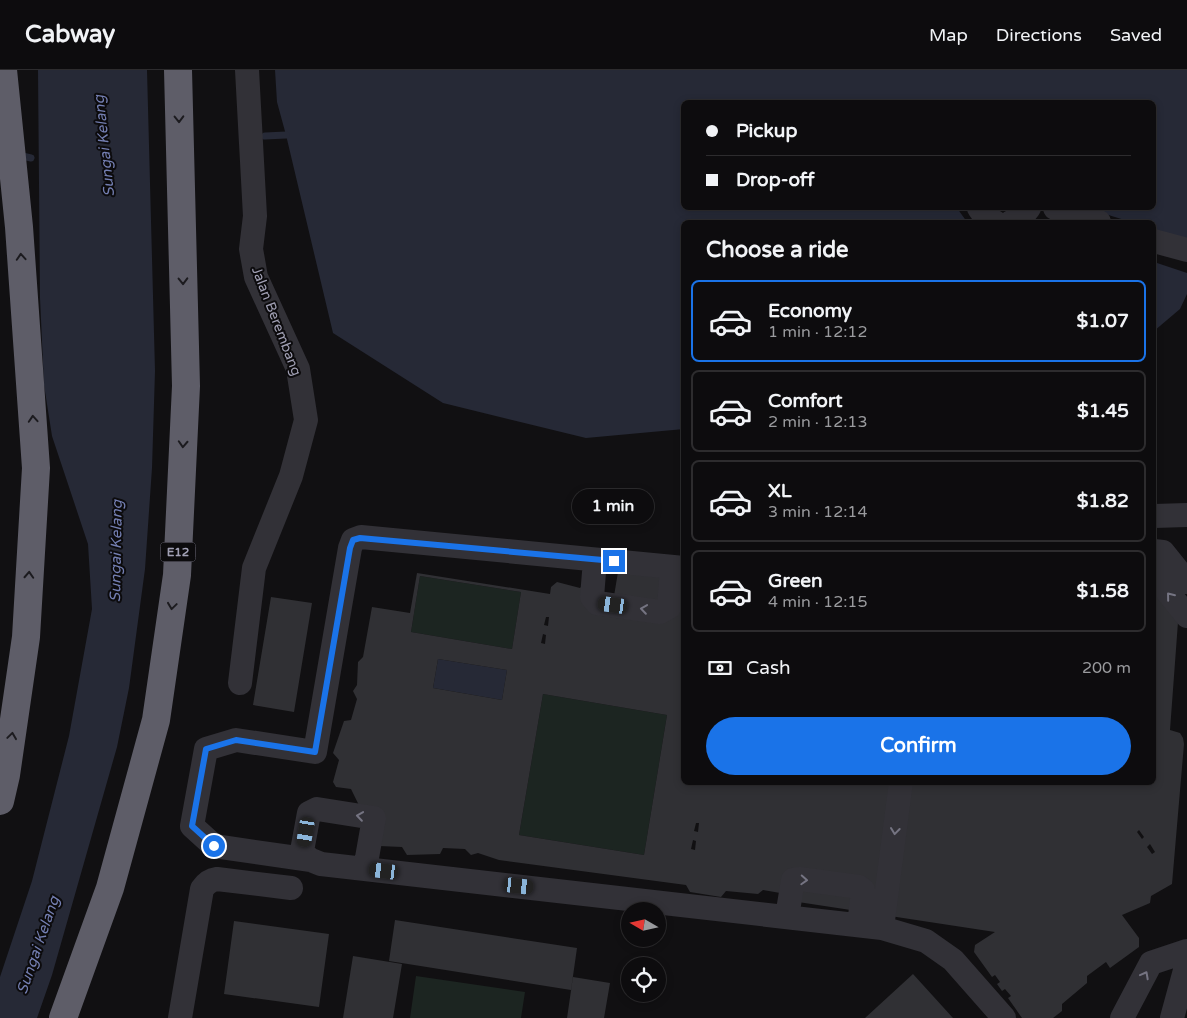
<!DOCTYPE html>
<html lang="en">
<head>
<meta charset="utf-8">
<style>
  body { margin:0; font-family:"Varela Round",sans-serif; background:#1b1a1c; color:#f1f3f6; height:100vh; display:flex; flex-direction:column; font-size:19px; white-space:nowrap }
  * { box-sizing:border-box; margin:0 }
  p { font-size:16px; color:#9a9b9e }
  .icon { flex:none; width:28px; height:28px; fill:none; stroke:currentColor; stroke-width:2; stroke-linecap:round; stroke-linejoin:round }
  .map { position:relative; flex:1; overflow:hidden }
  .details { position:absolute; left:681px; top:150px; width:475px; height:565px; display:flex; flex-direction:column; background:#0d0c0e; border-radius:8px; box-shadow:0 2px 8px #0003,0 0 0 1px #2d2c2e }
  .details>* { flex:none }
  .hud { position:absolute; left:681px; top:30px; width:475px; height:110px; border-radius:8px; box-shadow:0 2px 8px #0003,0 0 0 1px #2d2c2e; display:grid; align-content:center; height:110px; padding:0 25px; background:#0d0c0e }
  .needle { width:32px; rotate:279deg }
  .buttons { position:absolute; left:621px; top:832px; display:grid; gap:10px }
  .buttons a { display:grid; place-items:center; width:45px; height:45px; border-radius:50%; background:#0d0c0e; box-shadow:0 2px 8px #0003,0 0 0 1px #2d2c2e; font-size:25px }
  .end { position:absolute; width:22px; height:22px; margin:-11px; border:6px solid #1a73e8; background:#fff; box-shadow:0 0 0 2px #fff }
  .from { border-radius:50% }
  .bubble { position:absolute; height:35px; border-radius:18px; background:#0d0c0e; box-shadow:0 2px 8px #0003,0 0 0 1px #2d2c2e; font-size:16px; font-weight:700; line-height:35px; text-align:center }
  .car { position:absolute; width:15px; height:30px; margin:-15px -8px; border-radius:6px; box-shadow:0 0 4px 1px #0007; background:linear-gradient(#222 24%,#8ab4d8 0 40%,#222 0 76%,#8ab4d8 0 86%,#222 0) }
  .hud b { display:flex; align-items:center; gap:18px; height:48px; font-size:19px }
  .hud b+b { border-top:1px solid #2d2c2e }
  .hud i { width:12px; height:12px; background:#f1f3f6 }
  ul { padding:0; list-style:none }
  li { display:flex; align-items:center; gap:15px; height:82px; margin:0 10px 8px; padding:0 15px; border:2px solid #2d2c2e; border-radius:8px }
  li div { flex:1 }
  li b { display:block; font-size:19px }
  li em { font-style:normal; font-weight:700 }
  li.on { border-color:#1a73e8 }
  li>.icon { width:45px; height:45px; stroke-width:1.5 }
  h2 { padding:0 25px; font-size:22px; line-height:60px }
  .pay { display:flex; align-items:center; gap:12px; height:55px; padding:0 25px; font-size:19px }
  .pay p { margin-inline-start:auto }
  .action { display:flex; gap:10px; margin-top:auto; padding:10px 25px }
  .action a { flex:1; height:58px; border-radius:30px; background:#1a73e8; color:#fff; font-size:20px; font-weight:700; line-height:58px; text-align:center }
  header { display:flex; align-items:center; gap:30px; box-sizing:border-box; height:70px; padding:0 25px; background:#0d0c0e; border-bottom:1px solid #2d2c2e }
  header strong { font-size:24px }
  nav { display:flex; gap:28px; margin-inline-start:auto; font-size:18px }
  .map>svg:first-child { display:block }
  .green { fill:#1c2521 }
  .water { fill:#262936; fill-rule:evenodd }
  .pier { fill:#111012 }
  .lines { fill:none; stroke-linecap:round; stroke-linejoin:round }
  .stream { stroke:#262936; stroke-width:7 }
  .building { fill:#303034; fill-rule:evenodd }
  .minor { stroke:#323137; stroke-width:24 }
  .highway { stroke:#5e5d68; stroke-width:28 }
  .oneway { stroke:#1c1b1f }
  .oneway2 { stroke:#757482 }
  .route { stroke:#1a73e8; stroke-width:6 }
  .labels { text-anchor:middle; stroke-width:4; stroke-linejoin:round; paint-order:stroke }
  .shield { fill:#0c0b0d; stroke:#747382; stroke-width:1 }
  .shield-label { font-size:12px; font-weight:bold; fill:#a1a0b4 }
  .street-label { font-size:14px; fill:#a1a0b4; stroke:#0c0b0d }
  .water-label { font-size:15px; font-style:italic; fill:#747fb2; stroke:#0c0b0d }
</style>
</head>
<body>
<header>
<strong>Cabway</strong>
<nav><a>Map</a><a>Directions</a><a>Saved</a></nav>
</header>
<div class="map">
<svg width="1187" height="948" viewBox="0 0 1187 948">
  <rect width="100%" height="100%" fill="#111012"/>
  <!-- green -->
  <path class="green" d="M 420,506 L 521,522 L 512,579 L 411,562 Z
    M 543,624 L 667,645 L 644,785 L 519,765 Z
    M 416,906 L 525,922 L 521,948 L 410,948 Z"/>
  <!-- water -->
  <path class="water" d="M 38,0 L 147,0 L 155,301 L 152,398 L 145,499 L 129,618 L 117,677 L 52,905 L 37,948 L 0,948 L 0,907 L 32,811 L 69,666 L 92,539 L 88,474 L 52,366 L 44,315 L 40,228 Z
    M 275,0 L 1187,0 L 1187,224 L 1180,239 L 1154,261 L 1154,152 L 684,152 L 684,359 L 586,368 L 443,333 L 333,263 L 286,65 L 277,32 ZM 684,32 L 1154,32 L 1154,138 L 684,138 Z
    M 438,589 L 507,600 L 502,630 L 433,618 Z"/>
  <!-- pier -->
  <path class="pier" d="M 957,138 L 1086,138 L 1131,152 L 967,152 Z
    M 1154,160 L 1187,171 L 1187,203 L 1154,192 Z"/>
  <g class="lines">
    <!-- stream -->
    <path class="stream" d="M 265,66 L 286,65
      M 18,85 L 31,88"/>
  </g>
  <!-- building -->
  <path class="building" d="M 619,496 L 684,506 L 684,712 L 1154,712 L 1154,522 L 1178,552 L 1170,660 L 1180,663 L 1183,668 L 1184,674 L 1172,814 L 1151,826 L 1150,833 L 1122,845 L 1139,868 L 1139,877 L 1110,898 L 1106,892 L 1087,906 L 1087,913 L 1062,934 L 1062,941 L 1053,948 L 1022,948 L 1008,928 L 1011,926 L 1005,919 L 1002,921 L 997,914 L 1000,912 L 995,905 L 992,907 L 974,882 L 975,875 L 995,862 L 785,830 L 786,824 L 763,820 L 758,824 L 726,821 L 721,827 L 690,822 L 686,815 L 499,790 L 478,783 L 471,785 L 465,779 L 443,778 L 440,784 L 407,785 L 402,777 L 379,776 L 351,719 L 336,717 L 333,712 L 339,690 L 333,683 L 344,651 L 351,650 L 357,629 L 353,621 L 357,615 L 358,592 L 363,587 L 372,537 L 410,543 L 417,503 L 550,524 L 551,517 L 557,512 L 580,518 L 585,513 L 614,526 ZM 420,506 L 521,522 L 512,579 L 411,562 ZM 546,547 L 549,547 L 548,556 L 544,555 ZM 543,564 L 546,565 L 545,574 L 541,573 ZM 438,589 L 507,600 L 502,630 L 433,618 ZM 543,624 L 667,645 L 644,785 L 519,765 ZM 696,753 L 699,753 L 698,762 L 694,761 ZM 1139,760 L 1144,767 L 1142,769 L 1137,762 ZM 693,770 L 696,771 L 695,780 L 691,779 ZM 1150,774 L 1155,782 L 1152,784 L 1147,777 Z
    M 271,527 L 312,533 L 294,642 L 253,635 Z
    M 395,850 L 577,878 L 571,920 L 389,891 Z
    M 234,851 L 329,864 L 319,937 L 224,924 Z
    M 353,886 L 402,894 L 393,948 L 343,948 Z
    M 913,904 L 953,948 L 865,948 Z
    M 573,907 L 610,913 L 604,948 L 567,948 Z"/>
  <g class="lines">
    <!-- minor -->
    <path class="minor" d="M 979,138 L 986,148 L 995,152
      M 1055,138 L 1099,152
      M 1011,152 L 1022,147 L 1029,138
      M 1154,171 L 1187,180
      M 1154,446 L 1187,445
      M 1154,481 L 1163,482 L 1187,512
      M 595,490 L 592,527 L 597,533 L 660,542 L 669,537 L 672,497
      M 684,498 L 361,467 L 353,470 L 350,478 L 315,682 L 236,670 L 206,679 L 192,756 L 214,776 L 311,790 L 321,794 L 882,858 L 926,871 L 953,890 L 1004,948
      M 1154,505 L 1187,546
      M 240,613 L 254,498 L 291,406 L 306,350 L 298,299 L 256,207 L 251,179 L 255,146 L 247,0
      M 311,790 L 306,786 L 302,781 L 309,743 L 317,739 L 374,748 L 365,799
      M 787,847 L 793,810 L 800,809 L 859,817 L 863,820 L 859,855
      M 882,858 L 901,712
      M 180,948 L 202,819 C 206,813 210,810 217,809 L 291,818
      M 1122,948 L 1151,893 L 1187,881
      M 1172,948 L 1187,893"/>
    <!-- highway -->
    <path class="highway" d="M 0,731 L 6,705 L 26,567 L 36,398 L 19,157 L 3,0
      M 63,948 L 110,818 L 156,650 L 177,505 L 186,316 L 178,0"/>
  </g>
  <!-- one-way arrows -->
  <defs><path id="oneway-chevron" d="M-2-3.5L2.5 0L-2 3.5" fill="none" stroke-width="1.6" stroke-linecap="round" stroke-linejoin="round" transform="scale(1.25)"/></defs>
  <g class="oneway">
    <use href="#oneway-chevron" transform="translate(179 49) rotate(89)"/>
    <use href="#oneway-chevron" transform="translate(21 187) rotate(-94)"/>
    <use href="#oneway-chevron" transform="translate(183 211) rotate(89)"/>
    <use href="#oneway-chevron" transform="translate(33 349) rotate(-94)"/>
    <use href="#oneway-chevron" transform="translate(183 374) rotate(93)"/>
    <use href="#oneway-chevron" transform="translate(29 505) rotate(-87)"/>
    <use href="#oneway-chevron" transform="translate(172 536) rotate(98)"/>
    <use href="#oneway-chevron" transform="translate(12 666) rotate(-82)"/>
  </g>
  <g class="oneway2">
    <use href="#oneway-chevron" transform="translate(1170 526) rotate(-129)"/>
    <use href="#oneway-chevron" transform="translate(644 539) rotate(-172)"/>
    <use href="#oneway-chevron" transform="translate(360 746) rotate(-172)"/>
    <use href="#oneway-chevron" transform="translate(895 761) rotate(97)"/>
    <use href="#oneway-chevron" transform="translate(804 810) rotate(3)"/>
    <use href="#oneway-chevron" transform="translate(1145 905) rotate(-62)"/>
  </g>
  <g class="lines">
    <!-- route -->
    <path class="route" d="M 214,776 L 192,756 L 206,679 L 236,670 L 315,682 L 350,478 L 353,470 L 360,468 L 614,491"/>
  </g>
  <g class="labels">
    <!-- shield labels -->
    <rect class="shield" x="160.5" y="472.5" width="35" height="19" rx="4"/>
    <g class="shield-label">
      <text x="178" y="486">E12</text>
    </g>
    <!-- street labels -->
    <g class="street-label">
      <text transform="translate(277 251) rotate(69)" y="5">Jalan Berembang</text>
    </g>
    <!-- water labels -->
    <g class="water-label">
      <text transform="translate(104 76) rotate(-96)" y="5">Sungai Kelang</text>
      <text transform="translate(116 481) rotate(-89)" y="5">Sungai Kelang</text>
      <text transform="translate(38 875) rotate(-71)" y="5">Sungai Kelang</text>
    </g>
  </g>
</svg>
<div class="buttons">
<a><svg class="needle" viewBox="-14 -14 28 28"><path d="M0-13l5 13h-10z" fill="#e53935"/><path d="M0 13l5-13h-10z" fill="#9a9b9e"/></svg></a>
<a><svg class="icon" aria-label="locate" viewBox="0 0 24 24"><circle cx="12" cy="12" r="6"/><path d="M12 2v4M12 18v4M2 12h4M18 12h4"/></svg></a>
</div>
<i class="end from" style="left:214px;top:776px"></i>
<i class="end" style="left:614px;top:491px"></i>
<div class="bubble" style="left:572px;top:419px;width:82px">1 min</div>
<i class="car" style="left:613px;top:535px;rotate:278deg"></i>
<i class="car" style="left:306px;top:762px;rotate:190deg"></i>
<i class="car" style="left:384px;top:801px;rotate:277deg"></i>
<i class="car" style="left:519px;top:816px;rotate:96deg"></i>
<div class="hud">
<b><i class="from"></i>Pickup</b>
<b><i></i>Drop-off</b>
</div>
<section class="details">
<h2>Choose a ride</h2>
<ul>
<li class="on"><svg class="icon" aria-label="car" viewBox="0 0 24 24"><path d="M5 17H2v-5l4-1 3-4h7l3 4 3 1v5h-3M9 17h6M6 11h13"/><circle cx="7" cy="17" r="2"/><circle cx="17" cy="17" r="2"/></svg><div><b>Economy</b><p>1 min · 12:12</p></div><em>$1.07</em></li>
<li><svg class="icon" aria-label="car" viewBox="0 0 24 24"><path d="M5 17H2v-5l4-1 3-4h7l3 4 3 1v5h-3M9 17h6M6 11h13"/><circle cx="7" cy="17" r="2"/><circle cx="17" cy="17" r="2"/></svg><div><b>Comfort</b><p>2 min · 12:13</p></div><em>$1.45</em></li>
<li><svg class="icon" aria-label="car" viewBox="0 0 24 24"><path d="M5 17H2v-5l4-1 3-4h7l3 4 3 1v5h-3M9 17h6M6 11h13"/><circle cx="7" cy="17" r="2"/><circle cx="17" cy="17" r="2"/></svg><div><b>XL</b><p>3 min · 12:14</p></div><em>$1.82</em></li>
<li><svg class="icon" aria-label="car" viewBox="0 0 24 24"><path d="M5 17H2v-5l4-1 3-4h7l3 4 3 1v5h-3M9 17h6M6 11h13"/><circle cx="7" cy="17" r="2"/><circle cx="17" cy="17" r="2"/></svg><div><b>Green</b><p>4 min · 12:15</p></div><em>$1.58</em></li>
</ul>
<div class="pay"><svg class="icon" aria-label="cash" viewBox="0 0 24 24"><path d="M3 7h18v10H3z"/><circle cx="12" cy="12" r="2"/></svg>Cash<p>200 m</p></div>
<div class="action"><a>Confirm</a></div>
</section>
</div>
</body>
</html>
